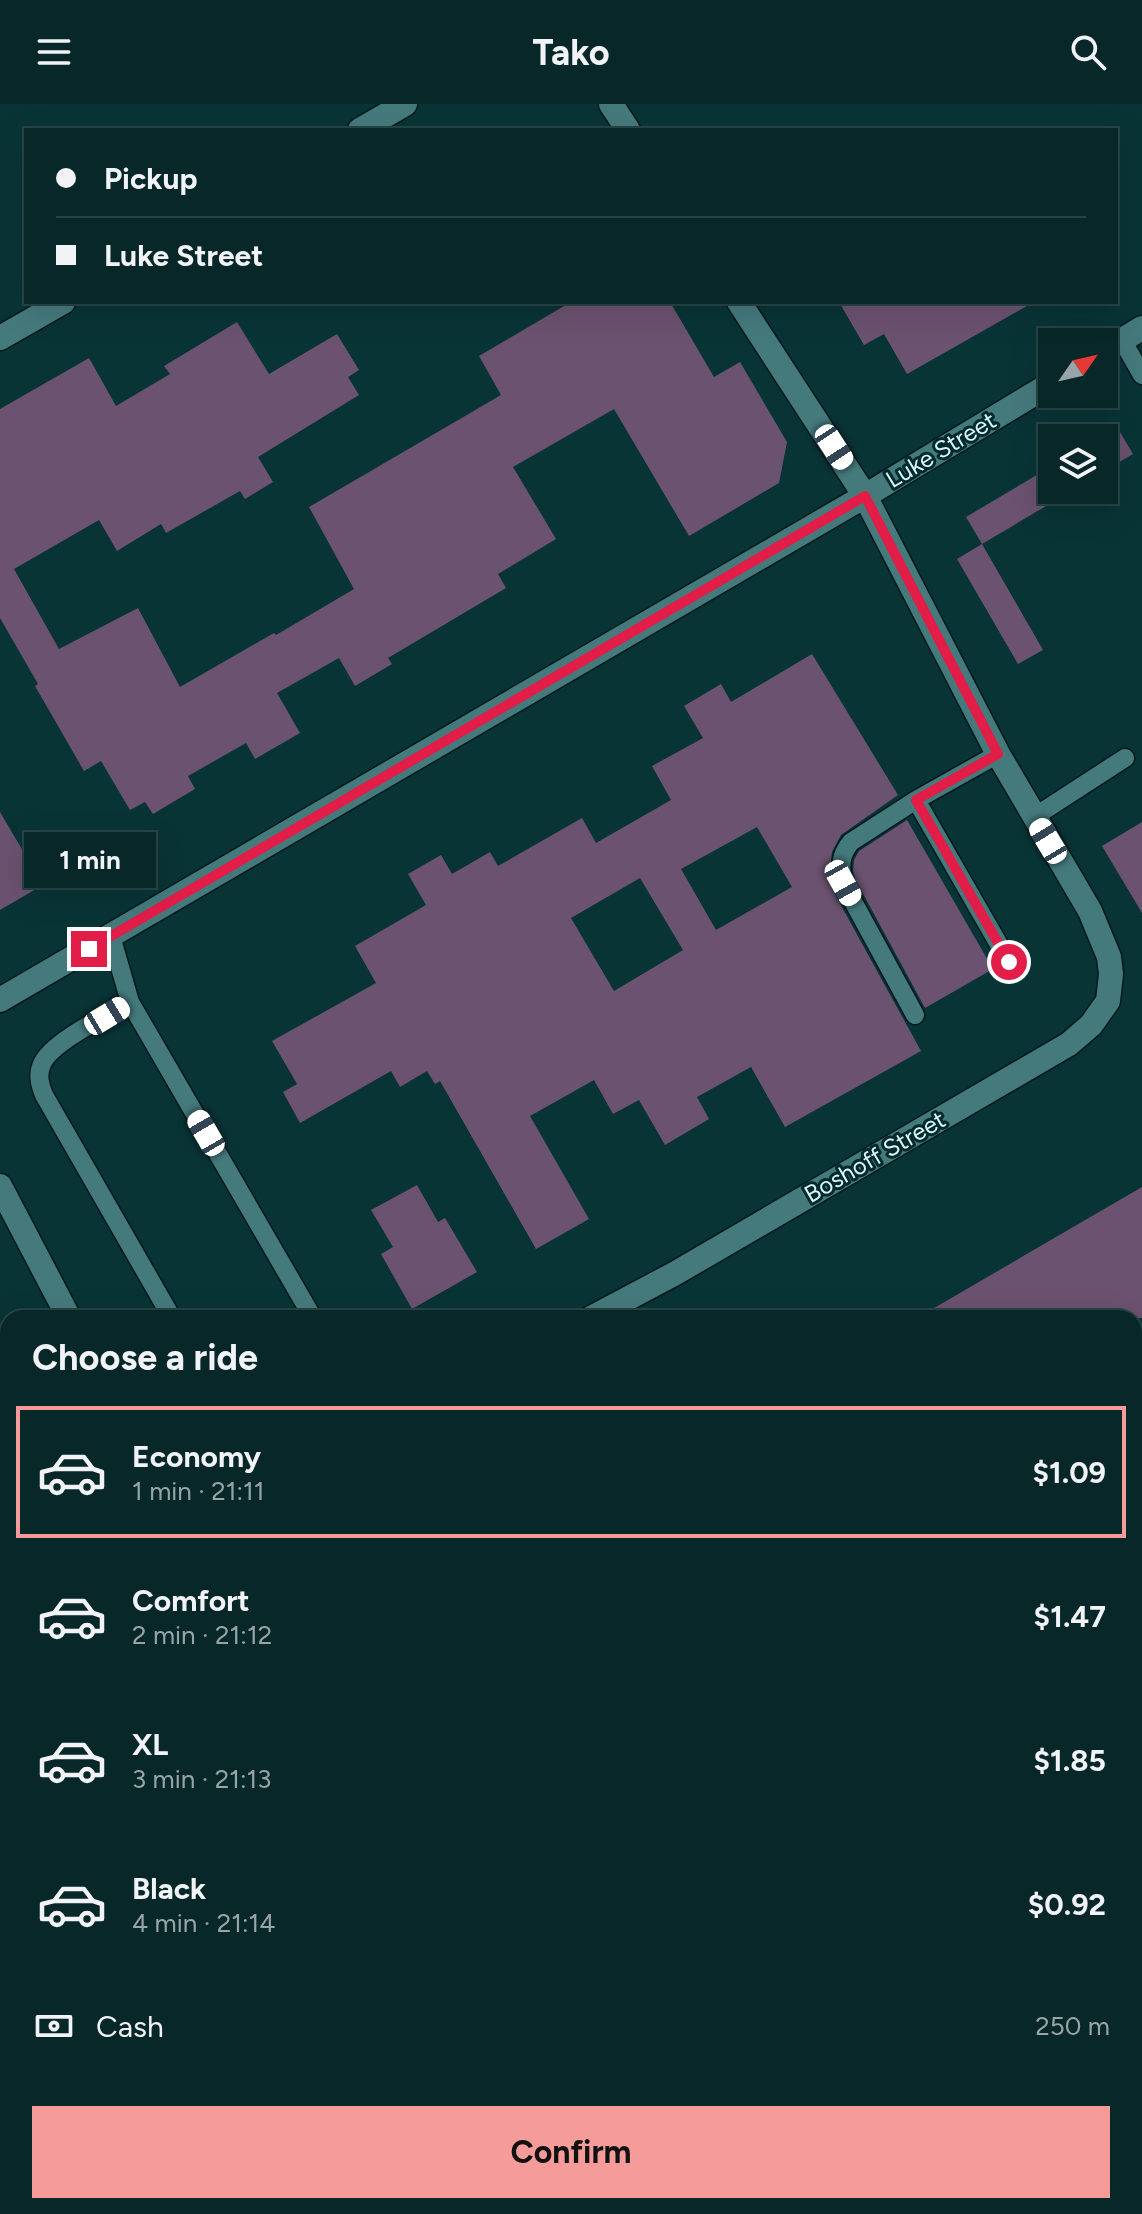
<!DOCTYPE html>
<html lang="en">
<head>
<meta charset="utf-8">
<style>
  body { margin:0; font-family:Figtree,sans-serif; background:#153334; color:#f1f3f6; height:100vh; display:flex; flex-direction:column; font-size:30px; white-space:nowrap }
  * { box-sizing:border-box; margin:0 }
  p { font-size:26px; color:#98a5a8 }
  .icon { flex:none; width:44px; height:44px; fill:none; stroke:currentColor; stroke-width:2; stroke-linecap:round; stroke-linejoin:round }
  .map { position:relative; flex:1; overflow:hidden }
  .drawer { position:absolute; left:0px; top:1206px; width:1142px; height:904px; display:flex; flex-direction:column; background:#072728; border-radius:24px 24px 0 0; box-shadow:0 8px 32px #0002,0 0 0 2px #284445 }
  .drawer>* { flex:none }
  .hud { position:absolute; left:24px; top:24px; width:1094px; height:176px; border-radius:0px; box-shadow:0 8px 32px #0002,0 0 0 2px #284445; display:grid; align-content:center; height:176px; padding:0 32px; background:#072728 }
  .needle { width:52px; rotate:56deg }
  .controls { position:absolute; left:1038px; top:224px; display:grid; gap:16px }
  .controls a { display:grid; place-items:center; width:80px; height:80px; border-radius:0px; background:#072728; box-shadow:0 8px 32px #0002,0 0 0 2px #284445; font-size:40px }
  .end { position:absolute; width:36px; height:36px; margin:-18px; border:10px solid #e11d48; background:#fff; box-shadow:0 0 0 4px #fff }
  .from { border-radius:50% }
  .bubble { position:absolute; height:56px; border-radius:0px; background:#072728; box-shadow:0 8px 32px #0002,0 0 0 2px #284445; font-size:26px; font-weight:700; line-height:56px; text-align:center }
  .car { position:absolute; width:24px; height:48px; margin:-24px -12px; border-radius:10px; box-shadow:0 0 6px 2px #0007; background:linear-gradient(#fff 24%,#345 0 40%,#fff 0 76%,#345 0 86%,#fff 0) }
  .hud b { display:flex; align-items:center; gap:28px; height:76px; font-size:30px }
  .hud b+b { border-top:2px solid #284445 }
  .hud i { width:20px; height:20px; background:#f1f3f6 }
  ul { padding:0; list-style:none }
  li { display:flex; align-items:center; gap:24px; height:132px; margin:0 16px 12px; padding:0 16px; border:4px solid transparent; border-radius:0px }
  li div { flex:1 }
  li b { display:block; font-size:30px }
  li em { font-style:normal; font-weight:700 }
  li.selected { border-color:#f59b9a }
  li>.icon { width:72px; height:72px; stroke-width:1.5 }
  h2 { padding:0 32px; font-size:36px; line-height:96px }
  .pay { display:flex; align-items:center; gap:20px; height:88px; padding:0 32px; font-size:30px }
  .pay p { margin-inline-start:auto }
  .primary-button { display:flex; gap:16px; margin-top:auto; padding:16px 32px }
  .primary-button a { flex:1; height:92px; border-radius:0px; background:#f59b9a; color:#111; font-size:32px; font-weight:700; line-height:92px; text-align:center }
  header { display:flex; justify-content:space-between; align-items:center; height:104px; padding:0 32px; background:#072728; font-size:36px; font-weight:700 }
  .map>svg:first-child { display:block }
  .green { fill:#5a4827 }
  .building { fill:#6b5270; fill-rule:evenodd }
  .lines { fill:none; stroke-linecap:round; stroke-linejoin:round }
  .lane-casing { stroke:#001a1c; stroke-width:21 }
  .street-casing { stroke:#001a1c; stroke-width:27 }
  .path { stroke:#597e80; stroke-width:5; stroke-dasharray:4 6; stroke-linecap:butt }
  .lane { stroke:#457a7d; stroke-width:18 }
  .street { stroke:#457a7d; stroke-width:24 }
  .route { stroke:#e11d48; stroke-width:10 }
  .labels { text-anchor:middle; stroke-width:6; stroke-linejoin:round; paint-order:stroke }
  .street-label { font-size:24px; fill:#dbf5f7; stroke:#002a2c }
</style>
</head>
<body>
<header><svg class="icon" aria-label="menu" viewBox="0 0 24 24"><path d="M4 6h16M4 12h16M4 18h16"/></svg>Tako<svg class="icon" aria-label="search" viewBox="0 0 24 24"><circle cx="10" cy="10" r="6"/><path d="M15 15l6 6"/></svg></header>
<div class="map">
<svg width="1142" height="2110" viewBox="0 0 1142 2110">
  <rect width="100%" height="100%" fill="#093436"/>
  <!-- green -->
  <path class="green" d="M 1134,1986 L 1142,2000 L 1142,2105 L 1133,2110 L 933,2110 L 928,2102 L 1134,2102 Z"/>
  <!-- building -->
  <path class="building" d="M 571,198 L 670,198 L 714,273 L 740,258 L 787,338 L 779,379 L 689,432 L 614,305 L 513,363 L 556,435 L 498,470 L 506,484 L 388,554 L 392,560 L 355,582 L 339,554 L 277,589 L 300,629 L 255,655 L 246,639 L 188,672 L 195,685 L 153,710 L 145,698 L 130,706 L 101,657 L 84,667 L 35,582 L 38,580 L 0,514 L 0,305 L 89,254 L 116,302 L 170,270 L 164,262 L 237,218 L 269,270 L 337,230 L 359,266 L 348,273 L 359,291 L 258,353 L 273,378 L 245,395 L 240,387 L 166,429 L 161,420 L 117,447 L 99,416 L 14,465 L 59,545 L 138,504 L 180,583 L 274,529 L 276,531 L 354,485 L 309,403 L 501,291 L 479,252 Z
    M 839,198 L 1034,198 L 907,270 L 884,230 L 864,241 Z
    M 1117,323 L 1133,350 L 1104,367 L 1104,334 L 1098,334 Z
    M 1052,362 L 1052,386 L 1073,386 L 982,440 L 966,413 Z
    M 982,440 L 1043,546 L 1018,560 L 957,455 Z
    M 812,550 L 898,691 L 841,731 L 832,748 L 830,768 L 832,785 L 921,947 L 785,1023 L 751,963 L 697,993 L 709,1015 L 665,1041 L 639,996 L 613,1010 L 594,976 L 530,1012 L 589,1115 L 536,1145 L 440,977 L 435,980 L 427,967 L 400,983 L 391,967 L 300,1019 L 283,988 L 297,980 L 272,937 L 376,879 L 355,842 L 426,801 L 408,770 L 441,751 L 452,770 L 490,748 L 498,762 L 582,714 L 596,739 L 671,696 L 652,662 L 703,634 L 684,602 L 721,580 L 731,598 ZM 757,723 L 792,783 L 716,826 L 681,765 ZM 640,774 L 683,846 L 614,887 L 571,814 Z
    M 0,708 L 43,781 L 0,806 Z
    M 907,716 L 993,865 L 925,904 L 855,775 L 853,766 L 854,756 L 859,747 Z
    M 1142,718 L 1142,809 L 1102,742 Z
    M 417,1081 L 438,1118 L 445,1114 L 477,1168 L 412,1205 L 381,1150 L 393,1143 L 371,1106 Z
    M 1142,1083 L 1142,1214 L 917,1214 Z"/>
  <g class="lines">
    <!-- lane casing -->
    <g class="lane-casing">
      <path id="lane" d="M 1122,236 L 1142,271
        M 916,696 L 1009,858
        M 1034,713 L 1125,654
        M 111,832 L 130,898 L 313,1214
        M 130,898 C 108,911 51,938 42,960 C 37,971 40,981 44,991 L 172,1214
        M 915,911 L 843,779 C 840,762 840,751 851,738 L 916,696 L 998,650"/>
    </g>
    <!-- street casing -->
    <g class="street-casing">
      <path id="street" d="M 611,0 L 628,26
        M 360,26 L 405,0
        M 0,234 L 63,198
        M 1104,247 L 1142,224
        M 0,896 L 865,392 L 1052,279
        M 0,1082 L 69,1214
        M 591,1214 L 674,1170 L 1069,940 L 1091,921 L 1108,897 L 1111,870 L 1109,853 L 1090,807 L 998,650 L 865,392 L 739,198
        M 1134,1567 L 1142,1563
        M 196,2110 L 209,2102"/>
    </g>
    <!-- path -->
    <path class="path" d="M 0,1392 L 8,1387"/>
    <!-- lane -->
    <use href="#lane" class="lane"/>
    <!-- street -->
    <use href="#street" class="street"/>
  </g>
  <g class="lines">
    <!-- route -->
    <path class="route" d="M 89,845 L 865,392 L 998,650 L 916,696 L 1009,858"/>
  </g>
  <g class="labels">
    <!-- street labels -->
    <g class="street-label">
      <text transform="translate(941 346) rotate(-31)" y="8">Luke Street</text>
      <text transform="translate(875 1053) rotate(-30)" y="8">Boshoff Street</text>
    </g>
  </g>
</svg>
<div class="controls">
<a><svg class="needle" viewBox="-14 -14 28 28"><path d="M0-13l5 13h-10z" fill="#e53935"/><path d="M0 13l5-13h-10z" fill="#98a5a8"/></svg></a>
<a><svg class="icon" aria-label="layers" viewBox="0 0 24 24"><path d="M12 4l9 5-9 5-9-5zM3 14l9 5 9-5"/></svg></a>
</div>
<i class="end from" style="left:1009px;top:858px"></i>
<i class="end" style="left:89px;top:845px"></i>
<div class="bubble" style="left:24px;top:728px;width:132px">1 min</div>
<i class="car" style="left:834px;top:343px;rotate:147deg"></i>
<i class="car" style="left:1048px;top:737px;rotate:329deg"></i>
<i class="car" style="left:843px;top:779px;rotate:151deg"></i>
<i class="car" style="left:107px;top:912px;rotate:59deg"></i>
<i class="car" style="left:206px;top:1029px;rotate:330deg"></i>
<div class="hud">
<b><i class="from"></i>Pickup</b>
<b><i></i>Luke Street</b>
</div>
<section class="drawer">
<h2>Choose a ride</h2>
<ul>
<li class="selected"><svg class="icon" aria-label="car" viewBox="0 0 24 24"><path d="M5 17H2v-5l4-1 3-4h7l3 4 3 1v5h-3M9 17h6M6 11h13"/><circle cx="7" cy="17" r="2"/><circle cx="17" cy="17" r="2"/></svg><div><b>Economy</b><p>1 min · 21:11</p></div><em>$1.09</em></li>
<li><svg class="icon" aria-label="car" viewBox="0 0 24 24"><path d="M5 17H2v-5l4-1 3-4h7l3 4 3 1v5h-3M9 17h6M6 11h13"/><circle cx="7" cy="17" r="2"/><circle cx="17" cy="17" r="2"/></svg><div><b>Comfort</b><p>2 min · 21:12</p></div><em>$1.47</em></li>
<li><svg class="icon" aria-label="car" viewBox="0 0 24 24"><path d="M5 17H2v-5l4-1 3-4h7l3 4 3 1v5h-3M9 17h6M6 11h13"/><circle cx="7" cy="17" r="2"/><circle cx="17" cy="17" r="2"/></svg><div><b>XL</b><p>3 min · 21:13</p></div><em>$1.85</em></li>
<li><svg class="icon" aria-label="car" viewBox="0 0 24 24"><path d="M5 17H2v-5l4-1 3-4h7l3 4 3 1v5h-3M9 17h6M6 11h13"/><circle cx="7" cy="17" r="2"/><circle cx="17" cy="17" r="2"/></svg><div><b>Black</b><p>4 min · 21:14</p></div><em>$0.92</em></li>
</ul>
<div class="pay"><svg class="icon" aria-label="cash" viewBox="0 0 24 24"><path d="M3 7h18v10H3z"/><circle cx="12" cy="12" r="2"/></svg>Cash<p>250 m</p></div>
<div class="primary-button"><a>Confirm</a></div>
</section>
</div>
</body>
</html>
